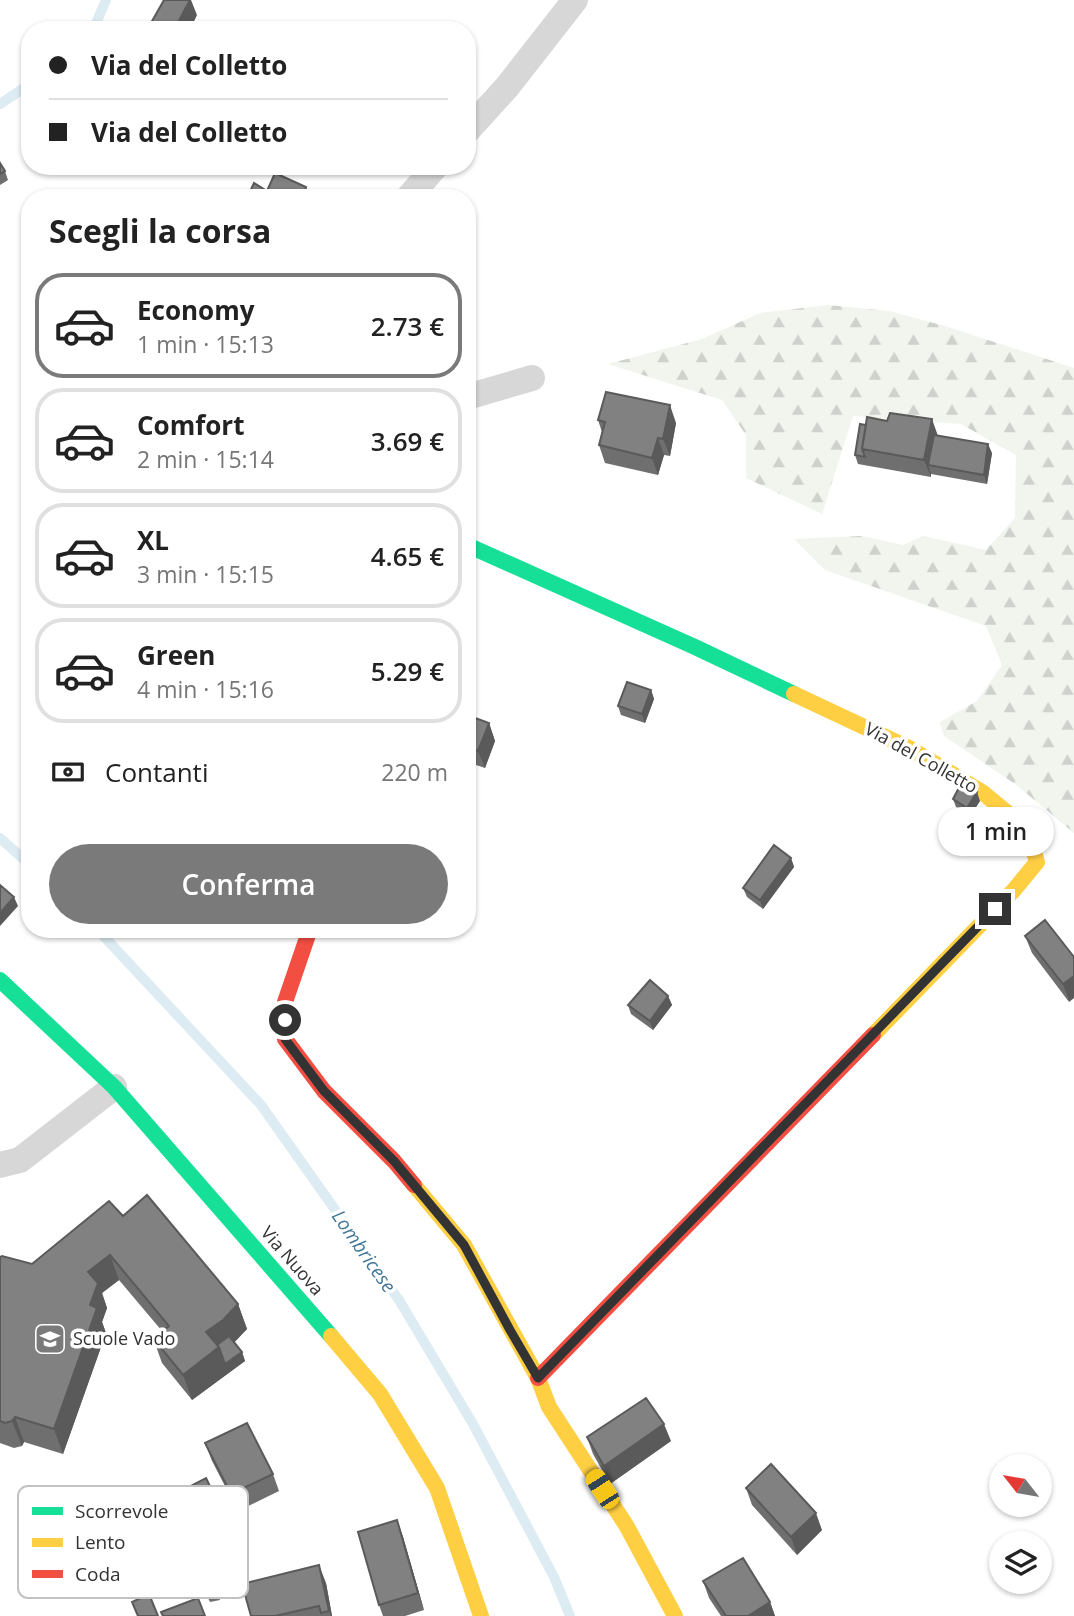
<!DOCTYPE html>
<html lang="it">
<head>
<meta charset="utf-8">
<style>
  body { margin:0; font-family:"Open Sans",sans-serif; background:#f6f6f6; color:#222; height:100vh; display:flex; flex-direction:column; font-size:26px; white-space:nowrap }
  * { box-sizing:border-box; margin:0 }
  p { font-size:23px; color:#767676 }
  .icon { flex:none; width:38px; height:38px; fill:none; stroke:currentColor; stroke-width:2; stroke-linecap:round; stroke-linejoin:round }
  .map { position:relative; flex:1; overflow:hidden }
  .drawer { position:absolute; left:21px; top:189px; width:455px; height:749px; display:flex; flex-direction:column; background:#fff; border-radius:28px; box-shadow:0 2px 5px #0004 }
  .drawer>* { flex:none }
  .top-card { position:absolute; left:21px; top:21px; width:455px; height:154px; border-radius:28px; box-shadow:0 2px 5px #0004; display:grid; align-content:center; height:154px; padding:0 28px; background:#fff }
  .needle { width:46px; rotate:301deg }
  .controls { position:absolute; left:989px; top:1454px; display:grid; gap:14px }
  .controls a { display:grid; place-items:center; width:63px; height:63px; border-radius:50%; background:#fff; box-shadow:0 2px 5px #0004; font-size:35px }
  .end { position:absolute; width:32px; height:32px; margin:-16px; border:9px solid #333; background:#fff; box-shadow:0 0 0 4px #fff }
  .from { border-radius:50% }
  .bubble { position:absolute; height:49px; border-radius:24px; background:#fff; box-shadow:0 2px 5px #0004; font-size:23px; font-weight:600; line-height:49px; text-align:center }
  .car { position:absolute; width:21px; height:42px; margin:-21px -10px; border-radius:9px; box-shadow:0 0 5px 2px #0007; background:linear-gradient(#f5c518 24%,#345 0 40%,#f5c518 0 76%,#345 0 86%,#f5c518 0) }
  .top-card b { display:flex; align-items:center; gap:24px; height:66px; font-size:26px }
  .top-card b+b { border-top:2px solid #e0e0e0 }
  .top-card i { width:18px; height:18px; background:#222 }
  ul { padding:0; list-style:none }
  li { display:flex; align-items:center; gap:21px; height:105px; margin:0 14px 10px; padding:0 14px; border:4px solid #e0e0e0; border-radius:28px }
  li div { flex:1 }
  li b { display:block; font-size:26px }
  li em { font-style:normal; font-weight:600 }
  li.selected { border-color:#7a7a7a }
  li>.icon { width:63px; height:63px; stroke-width:1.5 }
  h2 { padding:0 28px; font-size:32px; line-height:84px }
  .pay { display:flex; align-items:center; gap:18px; height:77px; padding:0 28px; font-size:26px }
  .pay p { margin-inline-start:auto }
  .button { display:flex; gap:14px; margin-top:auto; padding:14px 28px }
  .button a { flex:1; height:80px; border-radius:42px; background:#7a7a7a; color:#fff; font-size:28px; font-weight:600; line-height:80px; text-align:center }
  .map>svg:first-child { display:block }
  .forest { fill:url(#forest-firs) }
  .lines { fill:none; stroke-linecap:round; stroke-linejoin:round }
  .stream { stroke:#ddebf3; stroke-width:10 }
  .street { stroke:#d7d7d7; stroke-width:26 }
  .fast { stroke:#16e098; stroke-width:16 }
  .slow { stroke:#ffcf43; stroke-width:16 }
  .jam { stroke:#f24e42; stroke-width:16 }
  .wall { fill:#6f6f6f }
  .shaded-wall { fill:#5a5a5a }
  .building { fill:#818181; stroke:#5a5a5a; stroke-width:2 }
  .route { stroke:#333; stroke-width:9 }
  .labels { text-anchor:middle; stroke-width:7; stroke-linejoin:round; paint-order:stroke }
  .street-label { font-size:18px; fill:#333; stroke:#fff }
  .poi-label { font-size:18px; fill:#333; stroke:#fff; text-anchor:start }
  .water-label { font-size:19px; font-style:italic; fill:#3f7597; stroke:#fff }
  .key { fill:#fff; stroke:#c2c2c2; stroke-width:2 }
  .key-label { font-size:19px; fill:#333 }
</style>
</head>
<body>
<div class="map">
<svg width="1074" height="1616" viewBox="0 0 1074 1616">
  <defs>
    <pattern id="forest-firs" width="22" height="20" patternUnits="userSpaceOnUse" patternTransform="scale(1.75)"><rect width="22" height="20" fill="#f1f5ed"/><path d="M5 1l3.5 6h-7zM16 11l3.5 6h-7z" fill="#cfd2cc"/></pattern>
  </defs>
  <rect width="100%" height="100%" fill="#fff"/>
  <!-- forest -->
  <path class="forest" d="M 828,305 L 889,311 L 945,326 L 1074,368 L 1074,833 L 1015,784 L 944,736 L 940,722 L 977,701 L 1002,665 L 986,626 L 825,570 L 794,539 L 861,536 L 903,545 L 923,536 L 986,550 L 1015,518 L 1016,455 L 961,424 L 853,416 L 822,514 L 746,478 L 746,435 L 722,400 L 608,364 L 702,339 L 760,313 Z"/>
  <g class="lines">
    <!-- stream -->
    <path class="stream" d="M 93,30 L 106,0
      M 0,104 L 30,84
      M 0,838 L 30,865
      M 97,929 L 261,1105 L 399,1300 L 473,1424 L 554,1577 L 570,1616"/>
    <!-- street -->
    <path class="street" d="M 467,131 L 507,87 L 575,0
      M 408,198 L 436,166
      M 467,397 L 532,378
      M 0,1165 L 20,1160 L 114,1087"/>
    <!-- fast -->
    <path class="fast" d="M 467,545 L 695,647 L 794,694
      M 0,980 L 114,1087 L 331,1336"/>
    <!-- slow -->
    <path class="slow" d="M 794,694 L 911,749 L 982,792 L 1027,829 L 1037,862 L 1014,890 L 873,1035
      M 414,1185 L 464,1245 L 538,1378 L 549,1407 L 626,1525 L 675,1616
      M 331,1336 L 380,1394 L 437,1488 L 481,1616"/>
    <!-- jam -->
    <path class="jam" d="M 310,929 L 285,1002 L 285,1039 L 324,1091 L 394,1161 L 414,1185
      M 538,1378 L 873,1035"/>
  </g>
  <!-- wall -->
  <path class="wall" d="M 0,163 L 5,171 L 8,180 L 0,185 Z
    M 598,420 L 676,423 L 670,456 L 664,455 L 658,475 L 605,463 L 599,445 L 602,432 Z
    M 860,424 L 938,436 L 992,453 L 987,484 L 931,474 L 931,477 L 858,464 L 855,455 Z
    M 651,690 L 654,699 L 645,723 L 621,715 L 618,706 Z
    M 467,715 L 489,723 L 495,741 L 485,768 L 467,762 Z
    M 953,799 L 980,801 L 970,816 L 956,807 Z
    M 791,858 L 794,867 L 763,909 L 747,897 L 743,888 Z
    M 1045,920 L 1069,1002 L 1032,953 L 1025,936 Z
    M 668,996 L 672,1005 L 653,1030 L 631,1014 L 628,1005 Z
    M 123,1216 L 238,1304 L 247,1329 L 234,1342 L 242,1352 L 245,1361 L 192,1400 L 162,1363 L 153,1338 L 162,1331 L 119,1280 L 102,1293 L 107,1308 L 102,1322 L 106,1333 L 63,1454 L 24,1442 L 22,1446 L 14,1448 L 0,1443 L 0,1257 L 32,1264 Z
    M 587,1437 L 671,1441 L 610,1484 L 593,1454 Z
    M 205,1443 L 273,1474 L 279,1491 L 238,1511 L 212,1461 Z
    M 187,1488 L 220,1507 L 223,1516 L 204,1527 Z
    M 746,1488 L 822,1530 L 797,1555 L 752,1505 Z
    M 397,1520 L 403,1537 L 424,1610 L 405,1616 L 383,1616 L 379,1605 Z
    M 214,1580 L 220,1600 L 210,1602 L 206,1594 Z
    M 703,1581 L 770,1602 L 775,1616 L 721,1616 L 709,1598 Z
    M 326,1583 L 332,1616 L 251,1616 Z"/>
  <!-- shaded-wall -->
  <path class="shaded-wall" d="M 190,0 L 191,0 L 197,15 L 190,30 L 174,30 Z
    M 306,187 L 310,198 L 302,198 Z
    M 670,405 L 676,423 L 670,456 L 663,439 Z
    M 932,419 L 938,436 L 928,465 L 931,474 L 931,477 L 924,460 Z
    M 658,438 L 664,455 L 658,475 L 652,458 Z
    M 988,444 L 992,453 L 987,484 L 984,475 Z
    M 651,690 L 654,699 L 645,723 L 642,714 Z
    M 489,723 L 495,741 L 485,768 L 478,751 Z
    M 977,792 L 980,801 L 970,816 L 967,808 Z
    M 791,858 L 794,867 L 763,909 L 760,900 Z
    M 14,897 L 18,906 L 0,926 L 0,913 Z
    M 1074,976 L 1074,998 L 1069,1002 L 1063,984 Z
    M 668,996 L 672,1005 L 653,1030 L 650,1021 Z
    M 110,1255 L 119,1280 L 102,1293 L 107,1308 L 102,1322 L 106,1333 L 63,1454 L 54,1429 L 88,1272 Z
    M 238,1304 L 247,1329 L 232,1345 L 242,1352 L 245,1361 L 192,1400 L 183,1375 L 206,1332 Z
    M 15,1417 L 24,1442 L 22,1446 L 12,1421 Z
    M 664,1424 L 671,1441 L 610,1484 L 604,1466 Z
    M 816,1513 L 822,1530 L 797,1555 L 791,1537 Z
    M 397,1520 L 403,1537 L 424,1610 L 418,1593 Z
    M 319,1565 L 326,1583 L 332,1616 L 331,1616 L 329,1611 Z
    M 770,1602 L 775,1616 L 748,1616 Z"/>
  <!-- building -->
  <path class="building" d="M 164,0 L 190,0 L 174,30 L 147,30 Z
    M 0,163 L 5,171 L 0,174 Z
    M 275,173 L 306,187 L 302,198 L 247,198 L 254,183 L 267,191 Z
    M 606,392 L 670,405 L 663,439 L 658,438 L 652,458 L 599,445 L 605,422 L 598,420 Z
    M 890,413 L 932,419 L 924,460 L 862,449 L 867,417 L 887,421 Z
    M 860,424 L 866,425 L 862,449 L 865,457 L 855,455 Z
    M 934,435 L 988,444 L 984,475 L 928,465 Z
    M 627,682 L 651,690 L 642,714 L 618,706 Z
    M 467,715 L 489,723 L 478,751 L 467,747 Z
    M 962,782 L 977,792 L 967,808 L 953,799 Z
    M 774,845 L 791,858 L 760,900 L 743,888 Z
    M 0,885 L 14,897 L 0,913 Z
    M 1045,920 L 1074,957 L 1074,976 L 1063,984 L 1025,936 Z
    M 650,980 L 668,996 L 650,1021 L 628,1005 Z
    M 147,1195 L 238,1304 L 223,1320 L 206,1332 L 219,1347 L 183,1375 L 153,1338 L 169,1326 L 110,1255 L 88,1272 L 98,1283 L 90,1305 L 97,1308 L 54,1429 L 15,1417 L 12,1421 L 5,1423 L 0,1421 L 0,1257 L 2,1256 L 32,1264 L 109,1201 L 123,1216 Z
    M 229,1336 L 242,1352 L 225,1364 L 219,1347 L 217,1345 Z
    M 646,1398 L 664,1424 L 604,1466 L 587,1437 Z
    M 247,1423 L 273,1474 L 231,1494 L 205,1443 Z
    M 771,1464 L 816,1513 L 791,1537 L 746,1488 Z
    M 206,1478 L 220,1507 L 201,1518 L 187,1488 Z
    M 397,1520 L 418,1593 L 379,1605 L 358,1532 Z
    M 743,1558 L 770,1602 L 748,1616 L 726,1616 L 703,1581 Z
    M 319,1565 L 329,1611 L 321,1613 L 319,1606 L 275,1616 L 251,1616 L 242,1584 Z
    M 149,1594 L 158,1616 L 138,1616 L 132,1602 Z
    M 198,1598 L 205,1616 L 163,1616 L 161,1612 Z"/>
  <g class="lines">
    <!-- route -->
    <path class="route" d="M 285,1020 L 285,1039 L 324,1091 L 394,1161 L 464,1245 L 510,1330 L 538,1378 L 995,909"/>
  </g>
  <!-- icons -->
  <defs>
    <g id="school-square" transform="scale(1.575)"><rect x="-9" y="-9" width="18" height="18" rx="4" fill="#7a7a7a" stroke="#fff"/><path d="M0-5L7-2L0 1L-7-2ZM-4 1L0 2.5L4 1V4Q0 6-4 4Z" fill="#fff"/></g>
  </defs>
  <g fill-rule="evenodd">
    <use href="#school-square" x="50" y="1339"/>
  </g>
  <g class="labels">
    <!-- street labels -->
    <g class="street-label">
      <text transform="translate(921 758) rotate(29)" y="6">Via del Colletto</text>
      <text transform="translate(292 1261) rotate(49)" y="6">Via Nuova</text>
    </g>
    <!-- poi labels -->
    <g class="poi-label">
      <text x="73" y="1345">Scuole Vado</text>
    </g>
    <!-- water labels -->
    <g class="water-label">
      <text transform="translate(364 1251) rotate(55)" y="7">Lombricese</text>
    </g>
  </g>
  <!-- legend -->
  <rect x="18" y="1486" width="230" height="112" rx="10" class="key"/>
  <rect x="32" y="1507" width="31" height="8" fill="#16e098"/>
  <rect x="32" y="1538" width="31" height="9" fill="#ffcf43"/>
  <rect x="32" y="1570" width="31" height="8" fill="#f24e42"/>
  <g class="key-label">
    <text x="75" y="1518">Scorrevole</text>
    <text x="75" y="1549">Lento</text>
    <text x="75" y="1581">Coda</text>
  </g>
</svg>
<div class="controls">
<a><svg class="needle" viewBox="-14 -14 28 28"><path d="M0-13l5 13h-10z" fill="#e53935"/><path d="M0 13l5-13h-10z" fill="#767676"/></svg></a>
<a><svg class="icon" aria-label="layers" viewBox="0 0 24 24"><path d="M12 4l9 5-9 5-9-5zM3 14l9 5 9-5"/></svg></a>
</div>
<i class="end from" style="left:285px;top:1020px"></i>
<i class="end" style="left:995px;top:909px"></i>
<div class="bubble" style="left:938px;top:807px;width:116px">1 min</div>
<i class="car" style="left:602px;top:1489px;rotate:327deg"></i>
<div class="top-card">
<b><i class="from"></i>Via del Colletto</b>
<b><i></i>Via del Colletto</b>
</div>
<section class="drawer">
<h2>Scegli la corsa</h2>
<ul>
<li class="selected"><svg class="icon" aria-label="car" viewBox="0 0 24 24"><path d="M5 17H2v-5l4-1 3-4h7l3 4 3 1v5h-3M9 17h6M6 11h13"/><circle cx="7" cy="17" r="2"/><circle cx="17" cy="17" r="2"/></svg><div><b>Economy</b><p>1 min · 15:13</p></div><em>2.73 €</em></li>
<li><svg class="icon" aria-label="car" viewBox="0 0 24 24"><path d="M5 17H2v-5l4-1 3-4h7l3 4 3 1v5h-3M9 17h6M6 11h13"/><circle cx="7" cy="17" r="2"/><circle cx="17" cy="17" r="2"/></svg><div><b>Comfort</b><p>2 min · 15:14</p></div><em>3.69 €</em></li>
<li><svg class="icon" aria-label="car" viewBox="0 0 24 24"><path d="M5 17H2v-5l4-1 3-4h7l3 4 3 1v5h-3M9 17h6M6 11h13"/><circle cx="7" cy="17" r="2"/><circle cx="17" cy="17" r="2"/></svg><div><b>XL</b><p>3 min · 15:15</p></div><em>4.65 €</em></li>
<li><svg class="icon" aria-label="car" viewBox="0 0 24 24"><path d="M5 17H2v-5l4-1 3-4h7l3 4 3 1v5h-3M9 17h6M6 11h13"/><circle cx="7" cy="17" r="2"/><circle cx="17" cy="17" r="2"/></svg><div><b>Green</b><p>4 min · 15:16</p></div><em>5.29 €</em></li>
</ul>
<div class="pay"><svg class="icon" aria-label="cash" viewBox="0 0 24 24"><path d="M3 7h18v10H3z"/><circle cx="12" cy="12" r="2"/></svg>Contanti<p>220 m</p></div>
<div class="button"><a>Conferma</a></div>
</section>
</div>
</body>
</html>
